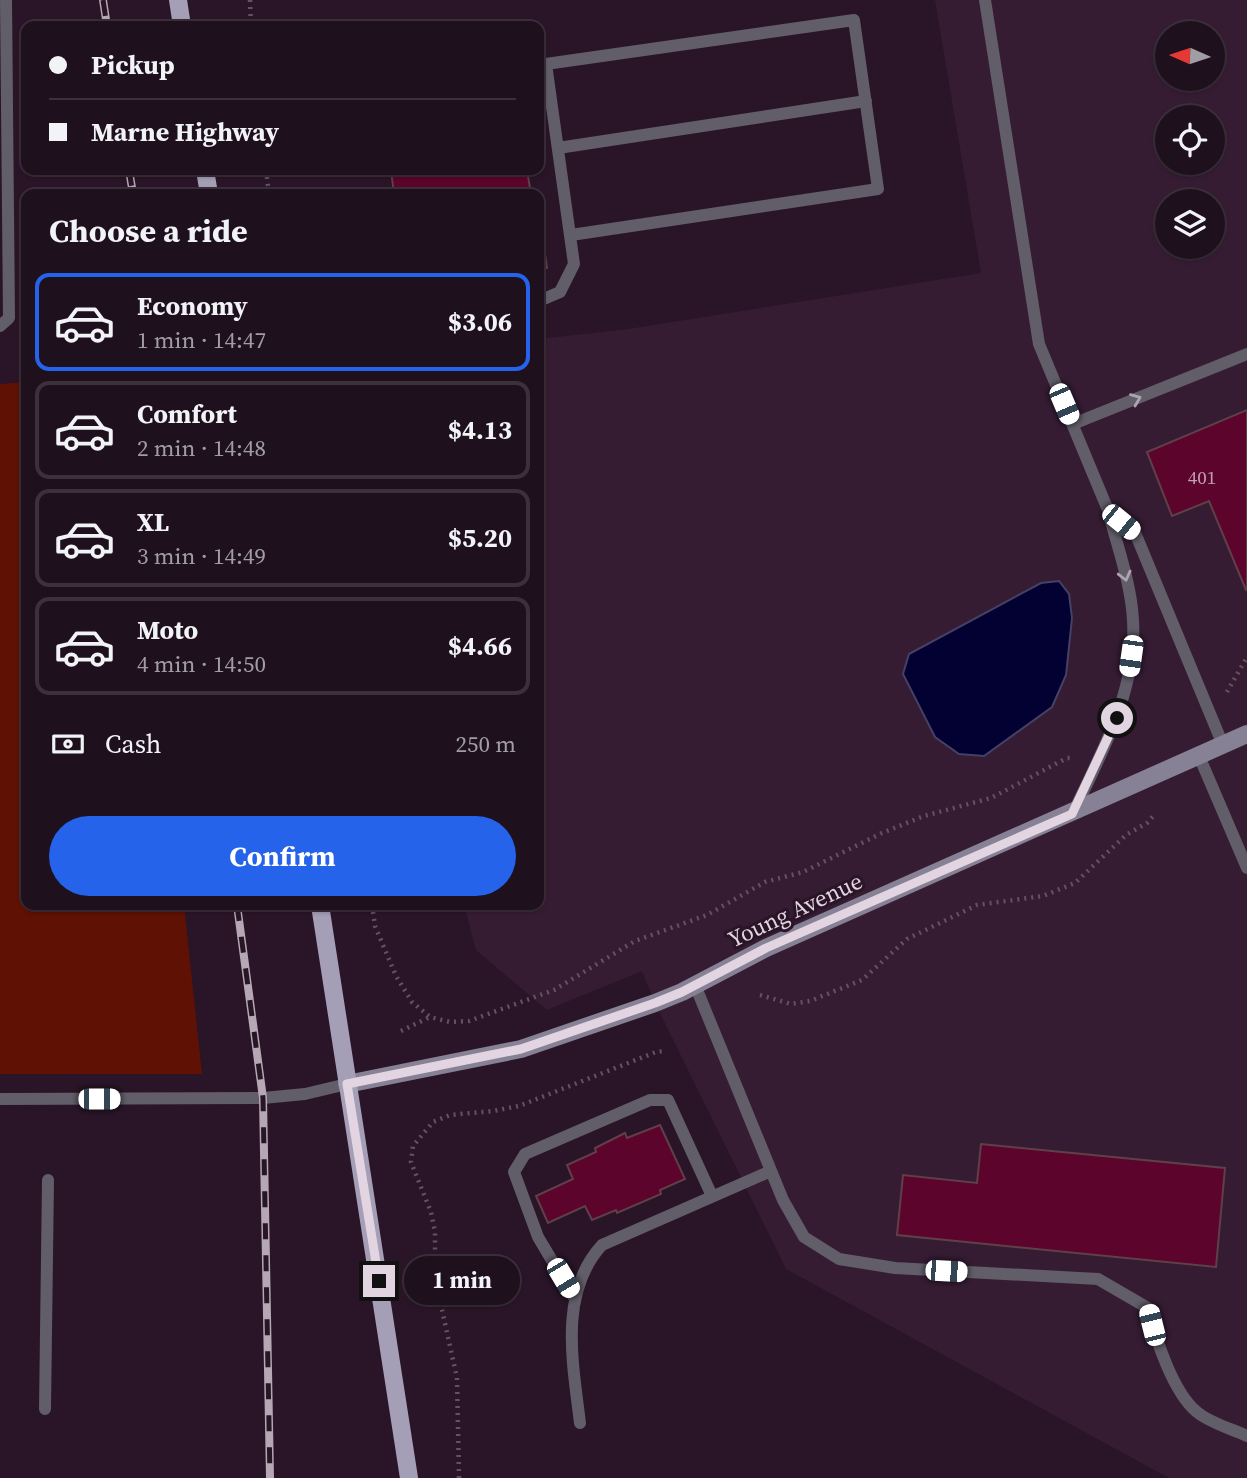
<!DOCTYPE html>
<html lang="en">
<head>
<meta charset="utf-8">
<style>
  body { margin:0; font-family:"Source Serif 4",serif; background:#271926; color:#f1f3f6; height:100vh; display:flex; flex-direction:column; font-size:26px; white-space:nowrap }
  * { box-sizing:border-box; margin:0 }
  p { font-size:23px; color:#a19da4 }
  .icon { flex:none; width:38px; height:38px; fill:none; stroke:currentColor; stroke-width:2; stroke-linecap:round; stroke-linejoin:round }
  .map { position:relative; flex:1; overflow:hidden }
  .details { position:absolute; left:21px; top:189px; width:523px; height:721px; display:flex; flex-direction:column; background:#1f101d; border-radius:14px; box-shadow:0 2px 5px #0004,0 0 0 2px #3c303b }
  .details>* { flex:none }
  .banner { position:absolute; left:21px; top:21px; width:523px; height:154px; border-radius:14px; box-shadow:0 2px 5px #0004,0 0 0 2px #3c303b; display:grid; align-content:center; height:154px; padding:0 28px; background:#1f101d }
  .needle { width:46px; rotate:273deg }
  .controls { position:absolute; left:1155px; top:21px; display:grid; gap:14px }
  .controls a { display:grid; place-items:center; width:70px; height:70px; border-radius:50%; background:#1f101d; box-shadow:0 2px 5px #0004,0 0 0 2px #3c303b; font-size:35px }
  .end { position:absolute; width:32px; height:32px; margin:-16px; border:9px solid #e2d4e0; background:#111; box-shadow:0 0 0 4px #111 }
  .from { border-radius:50% }
  .bubble { position:absolute; height:49px; border-radius:24px; background:#1f101d; box-shadow:0 2px 5px #0004,0 0 0 2px #3c303b; font-size:23px; font-weight:700; line-height:49px; text-align:center }
  .car { position:absolute; width:21px; height:42px; margin:-21px -10px; border-radius:9px; box-shadow:0 0 5px 2px #0007; background:linear-gradient(#fff 24%,#345 0 40%,#fff 0 76%,#345 0 86%,#fff 0) }
  .banner b { display:flex; align-items:center; gap:24px; height:66px; font-size:26px }
  .banner b+b { border-top:2px solid #3c303b }
  .banner i { width:18px; height:18px; background:#f1f3f6 }
  ul { padding:0; list-style:none }
  li { display:flex; align-items:center; gap:21px; height:98px; margin:0 14px 10px; padding:0 14px; border:4px solid #3c303b; border-radius:14px }
  li div { flex:1 }
  li b { display:block; font-size:26px }
  li em { font-style:normal; font-weight:700 }
  li.on { border-color:#2563eb }
  li>.icon { width:63px; height:63px; stroke-width:1.5 }
  h2 { padding:0 28px; font-size:32px; line-height:84px }
  .pay { display:flex; align-items:center; gap:18px; height:77px; padding:0 28px; font-size:26px }
  .pay p { margin-inline-start:auto }
  .action { display:flex; gap:14px; margin-top:auto; padding:14px 28px }
  .action a { flex:1; height:80px; border-radius:42px; background:#2563eb; color:#fff; font-size:28px; font-weight:700; line-height:80px; text-align:center }
  .map>svg:first-child { display:block }
  .built { fill:#351c33; fill-rule:evenodd }
  .green { fill:#5f1103 }
  .water { fill:#020132; stroke:#454066; stroke-width:2 }
  .building { fill:#5c042c; stroke:#5f4049; stroke-width:2 }
  .lines { fill:none; stroke-linecap:round; stroke-linejoin:round }
  .path { stroke:#645262; stroke-width:4.5; stroke-dasharray:2 5; stroke-linecap:butt }
  .lane { stroke:#615d69; stroke-width:12 }
  .secondary { stroke:#878195; stroke-width:18 }
  .primary { stroke:#a59eb7; stroke-width:18 }
  .rail-casing { stroke:#b6a7b4; stroke-width:8 }
  .rail { stroke:#291527; stroke-width:5; stroke-dasharray:16; stroke-linecap:butt }
  .oneway { stroke:#aea4b0 }
  .route { stroke:#e2d4e0; stroke-width:9 }
  .labels { text-anchor:middle; stroke-width:6; stroke-linejoin:round; paint-order:stroke }
  .number-label { font-size:19px; fill:#c0a0b3 }
  .street-label { font-size:23px; fill:#e2d4e0; stroke:#291527 }
</style>
</head>
<body>
<div class="map">
<svg width="1247" height="1478" viewBox="0 0 1247 1478">
  <rect width="100%" height="100%" fill="#291527"/>
  <!-- built -->
  <path class="built" d="M 935,0 L 1247,0 L 1247,1478 L 1169,1478 L 786,1269 L 655,1003 L 642,971 L 547,1010 L 476,950 L 464,905 L 539,905 L 539,339 L 628,329 L 981,273 ZM 1167,33 L 1213,33 L 1213,79 L 1167,79 ZM 1167,117 L 1213,117 L 1213,163 L 1167,163 ZM 1167,201 L 1213,201 L 1213,247 L 1167,247 Z"/>
  <!-- green -->
  <path class="green" d="M 26,382 L 26,905 L 184,905 L 202,1074 L 0,1074 L 0,384 Z"/>
  <!-- water -->
  <path class="water" d="M 1059,581 L 1069,594 L 1072,618 L 1066,675 L 1052,707 L 984,756 L 959,754 L 935,737 L 903,674 L 909,654 L 1041,583 Z"/>
  <!-- building -->
  <path class="building" d="M 391,170 L 527,170 L 531,194 L 394,194 Z
    M 539,212 L 547,268 L 539,269 Z
    M 1247,410 L 1247,589 L 1246,590 L 1209,501 L 1172,516 L 1147,452 Z
    M 660,1125 L 685,1179 L 660,1190 L 661,1194 L 617,1213 L 616,1210 L 592,1220 L 585,1206 L 548,1223 L 536,1196 L 573,1179 L 567,1165 L 596,1152 L 595,1148 L 625,1133 L 627,1138 Z
    M 981,1144 L 1225,1168 L 1216,1267 L 897,1235 L 903,1175 L 977,1183 Z"/>
  <g class="lines">
    <!-- path -->
    <path class="path" d="M 250,0 L 251,26
      M 266,170 L 269,194
      M 1227,692 L 1247,657
      M 372,905 L 375,926 L 396,976 L 412,1002 L 430,1017 L 450,1022 L 469,1021 L 554,990 L 635,941 L 707,915 L 765,882 L 803,872 L 882,833 L 924,816 L 991,798 L 1067,758 L 1074,758
      M 760,995 L 791,1004 L 810,1001 L 862,980 L 907,939 L 977,905 L 1043,896 L 1075,883 L 1126,835 L 1147,823 L 1155,814
      M 401,1031 L 430,1017
      M 459,1478 L 457,1378 L 435,1278 L 435,1232 L 431,1212 L 411,1162 L 413,1146 L 433,1122 L 450,1115 L 493,1111 L 519,1106 L 656,1052 L 665,1051"/>
    <!-- lane -->
    <path class="lane" d="M 985,0 L 1039,344 L 1108,510 L 1136,535 L 1223,745
      M 558,148 L 866,101
      M 539,301 L 560,292 L 574,264 L 546,64 L 854,20 L 878,189 L 571,235
      M 0,326 L 9,318 L 6,0
      M 1073,424 L 1247,354
      M 1199,756 L 1247,868
      M 1073,813 C 1102,752 1137,690 1133,620 C 1131,583 1117,546 1108,510
      M 695,985 L 783,1200 L 804,1237 L 839,1259 L 895,1268 L 1098,1279 L 1148,1308 C 1155,1337 1173,1393 1197,1412 C 1210,1423 1232,1429 1247,1436
      M 0,1099 L 263,1098 L 305,1094 L 347,1084
      M 575,1299 L 538,1237 L 514,1172 L 525,1154 L 650,1100 L 668,1100 L 712,1196
      M 45,1409 L 48,1180
      M 580,1423 C 573,1364 558,1293 602,1245 L 771,1171"/>
    <!-- secondary -->
    <path class="secondary" d="M 347,1084 L 521,1049 L 655,1003 L 682,992 L 766,948 L 1247,734"/>
    <!-- primary -->
    <path class="primary" d="M 178,0 L 182,26
      M 205,170 L 209,194
      M 320,905 L 409,1478"/>
    <!-- rail casing -->
    <g class="rail-casing">
      <path id="rail" d="M 103,0 L 107,26
        M 129,170 L 133,194
        M 237,905 L 263,1098 L 270,1478"/>
    </g>
    <!-- rail -->
    <use href="#rail" class="rail"/>
  </g>
  <!-- one-way arrows -->
  <defs><path id="oneway-chevron" d="M-2-3.5L2.5 0L-2 3.5" fill="none" stroke-width="1.6" stroke-linecap="round" stroke-linejoin="round" transform="scale(1.75)"/></defs>
  <g class="oneway">
    <use href="#oneway-chevron" transform="translate(1136 399) rotate(-22)"/>
    <use href="#oneway-chevron" transform="translate(1125 576) rotate(76)"/>
  </g>
  <g class="lines">
    <!-- route -->
    <path class="route" d="M 379,1281 L 347,1084 L 521,1049 L 655,1003 L 682,992 L 766,948 L 1072,814 L 1117,718"/>
  </g>
  <g class="labels">
    <!-- number labels -->
    <g class="number-label">
      <text x="1202" y="484">401</text>
    </g>
    <!-- street labels -->
    <g class="street-label">
      <text transform="translate(795 910) rotate(-25)" y="8">Young Avenue</text>
    </g>
  </g>
</svg>
<div class="controls">
<a><svg class="needle" viewBox="-14 -14 28 28"><path d="M0-13l5 13h-10z" fill="#e53935"/><path d="M0 13l5-13h-10z" fill="#a19da4"/></svg></a>
<a><svg class="icon" aria-label="locate" viewBox="0 0 24 24"><circle cx="12" cy="12" r="6"/><path d="M12 2v4M12 18v4M2 12h4M18 12h4"/></svg></a>
<a><svg class="icon" aria-label="layers" viewBox="0 0 24 24"><path d="M12 4l9 5-9 5-9-5zM3 14l9 5 9-5"/></svg></a>
</div>
<i class="end from" style="left:1117px;top:718px"></i>
<i class="end" style="left:379px;top:1281px"></i>
<div class="bubble" style="left:404px;top:1256px;width:116px">1 min</div>
<i class="car" style="left:1064px;top:404px;rotate:157deg"></i>
<i class="car" style="left:1121px;top:522px;rotate:129deg"></i>
<i class="car" style="left:1131px;top:656px;rotate:188deg"></i>
<i class="car" style="left:99px;top:1099px;rotate:90deg"></i>
<i class="car" style="left:946px;top:1271px;rotate:93deg"></i>
<i class="car" style="left:563px;top:1278px;rotate:149deg"></i>
<i class="car" style="left:1152px;top:1325px;rotate:346deg"></i>
<div class="banner">
<b><i class="from"></i>Pickup</b>
<b><i></i>Marne Highway</b>
</div>
<section class="details">
<h2>Choose a ride</h2>
<ul>
<li class="on"><svg class="icon" aria-label="car" viewBox="0 0 24 24"><path d="M5 17H2v-5l4-1 3-4h7l3 4 3 1v5h-3M9 17h6M6 11h13"/><circle cx="7" cy="17" r="2"/><circle cx="17" cy="17" r="2"/></svg><div><b>Economy</b><p>1 min · 14:47</p></div><em>$3.06</em></li>
<li><svg class="icon" aria-label="car" viewBox="0 0 24 24"><path d="M5 17H2v-5l4-1 3-4h7l3 4 3 1v5h-3M9 17h6M6 11h13"/><circle cx="7" cy="17" r="2"/><circle cx="17" cy="17" r="2"/></svg><div><b>Comfort</b><p>2 min · 14:48</p></div><em>$4.13</em></li>
<li><svg class="icon" aria-label="car" viewBox="0 0 24 24"><path d="M5 17H2v-5l4-1 3-4h7l3 4 3 1v5h-3M9 17h6M6 11h13"/><circle cx="7" cy="17" r="2"/><circle cx="17" cy="17" r="2"/></svg><div><b>XL</b><p>3 min · 14:49</p></div><em>$5.20</em></li>
<li><svg class="icon" aria-label="car" viewBox="0 0 24 24"><path d="M5 17H2v-5l4-1 3-4h7l3 4 3 1v5h-3M9 17h6M6 11h13"/><circle cx="7" cy="17" r="2"/><circle cx="17" cy="17" r="2"/></svg><div><b>Moto</b><p>4 min · 14:50</p></div><em>$4.66</em></li>
</ul>
<div class="pay"><svg class="icon" aria-label="cash" viewBox="0 0 24 24"><path d="M3 7h18v10H3z"/><circle cx="12" cy="12" r="2"/></svg>Cash<p>250 m</p></div>
<div class="action"><a>Confirm</a></div>
</section>
</div>
</body>
</html>
